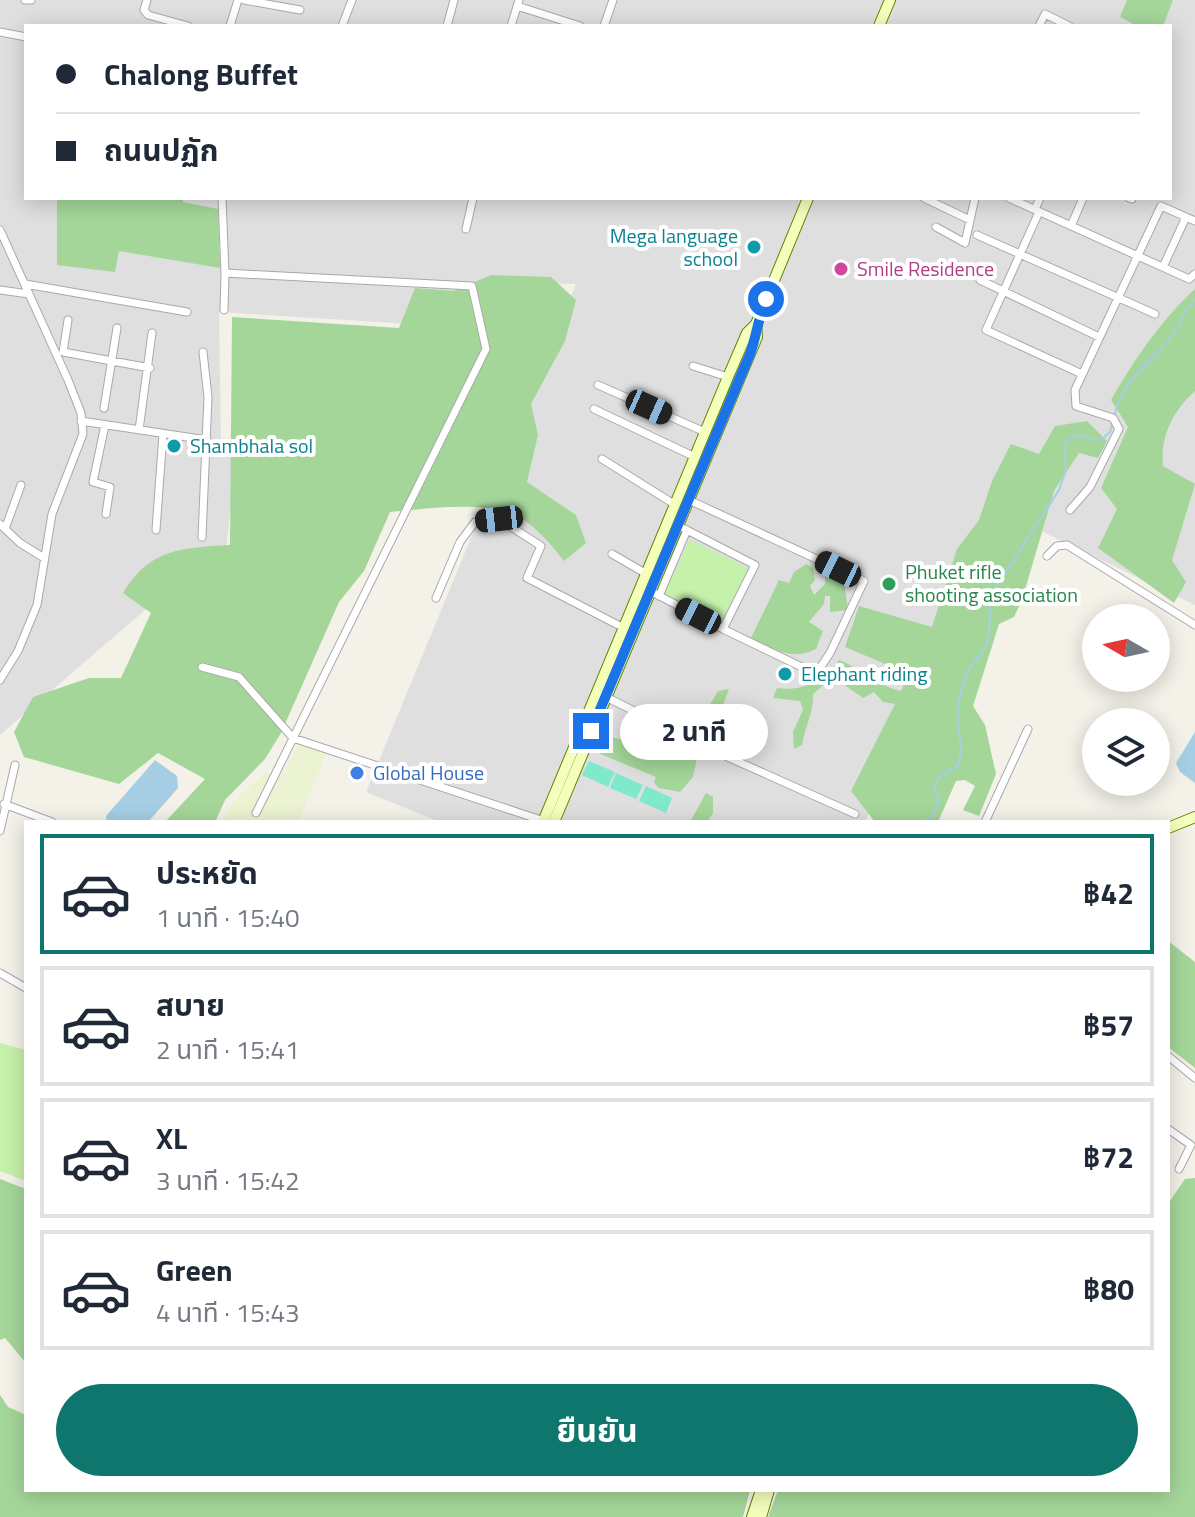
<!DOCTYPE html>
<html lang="th">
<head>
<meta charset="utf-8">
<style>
  body { margin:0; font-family:"Titillium Web","Noto Sans Thai",sans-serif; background:#f6f6f7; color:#1f2937; height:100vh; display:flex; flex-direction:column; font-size:30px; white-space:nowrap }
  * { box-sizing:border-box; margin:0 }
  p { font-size:26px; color:#747a83 }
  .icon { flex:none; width:44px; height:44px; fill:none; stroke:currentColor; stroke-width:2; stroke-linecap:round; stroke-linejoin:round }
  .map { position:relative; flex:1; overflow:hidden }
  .side { position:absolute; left:24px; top:820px; width:1146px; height:672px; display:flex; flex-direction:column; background:#fff; border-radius:0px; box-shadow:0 4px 20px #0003 }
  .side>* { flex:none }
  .hud { position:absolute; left:24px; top:24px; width:1148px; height:176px; border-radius:0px; box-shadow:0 4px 20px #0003; display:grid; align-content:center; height:176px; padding:0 32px; background:#fff }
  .needle { width:52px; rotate:279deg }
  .tools { position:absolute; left:1082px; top:604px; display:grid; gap:16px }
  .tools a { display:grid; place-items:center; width:88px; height:88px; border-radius:50%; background:#fff; box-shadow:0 4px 20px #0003; font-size:40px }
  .end { position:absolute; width:36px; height:36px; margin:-18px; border:10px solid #1a73e8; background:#fff; box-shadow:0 0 0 4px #fff }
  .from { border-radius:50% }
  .bubble { position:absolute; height:56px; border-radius:28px; background:#fff; box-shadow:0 4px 20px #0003; font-size:26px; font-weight:700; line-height:56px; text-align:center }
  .car { position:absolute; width:24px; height:48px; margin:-24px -12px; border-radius:10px; box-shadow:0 0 6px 2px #0007; background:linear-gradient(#222 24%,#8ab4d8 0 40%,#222 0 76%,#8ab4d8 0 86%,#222 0) }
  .hud b { display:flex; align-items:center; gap:28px; height:76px; font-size:30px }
  .hud b+b { border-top:2px solid #e0e1e3 }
  .hud i { width:20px; height:20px; background:#1f2937 }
  ul { padding:14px 0 0; list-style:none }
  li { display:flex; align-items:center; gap:24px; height:120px; margin:0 16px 12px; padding:0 16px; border:4px solid #e0e1e3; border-radius:0px }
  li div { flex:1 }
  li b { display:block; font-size:30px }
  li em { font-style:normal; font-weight:700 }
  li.current { border-color:#0f766e }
  li>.icon { width:72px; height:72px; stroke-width:1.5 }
  .button { display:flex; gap:16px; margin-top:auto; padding:16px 32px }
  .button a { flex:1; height:92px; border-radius:48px; background:#0f766e; color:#fff; font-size:32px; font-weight:700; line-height:92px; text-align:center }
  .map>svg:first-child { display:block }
  .residential { fill:#e0dfdf; fill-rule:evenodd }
  .farmland { fill:#ecf3d2 }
  .grass { fill:#c5f1aa }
  .forest { fill:#a4d699 }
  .pitch { fill:#7fe9cc }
  .water { fill:#a5cee4 }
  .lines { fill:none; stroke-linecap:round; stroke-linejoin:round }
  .stream { stroke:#a5cee4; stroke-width:2 }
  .street-casing { stroke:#a9a9a9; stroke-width:9 }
  .secondary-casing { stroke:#658200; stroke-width:12 }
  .street { stroke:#fff; stroke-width:7 }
  .secondary { stroke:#f3ffba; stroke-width:10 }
  .route { stroke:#1a73e8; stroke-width:10 }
  .culture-dot { fill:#0f9aa8; stroke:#fff; stroke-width:3 }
  .hotel-dot { fill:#d1479c; stroke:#fff; stroke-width:3 }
  .leisure-dot { fill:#2e9e5b; stroke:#fff; stroke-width:3 }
  .shop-dot { fill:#3f7fe0; stroke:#fff; stroke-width:3 }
  .labels { text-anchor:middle; stroke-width:8; stroke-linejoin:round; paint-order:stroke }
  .culture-label { font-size:20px; fill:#0d838f; stroke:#fff; text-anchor:start }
  .hotel-label { font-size:20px; fill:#b23c85; stroke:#fff; text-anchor:start }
  .leisure-label { font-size:20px; fill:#27864d; stroke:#fff; text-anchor:start }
  .shop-label { font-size:20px; fill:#366cbe; stroke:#fff; text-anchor:start }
</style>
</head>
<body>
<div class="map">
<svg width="1195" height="1517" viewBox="0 0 1195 1517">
  <rect width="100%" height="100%" fill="#f3f1e8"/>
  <!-- residential -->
  <path class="residential" d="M 0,0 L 1195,0 L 1195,605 L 993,508 L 865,822 L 440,822 L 366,792 L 576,284 L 479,281 L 409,324 L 219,312 L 221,449 L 237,451 L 226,549 L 217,548 L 0,735 ZM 26,26 L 1170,26 L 1170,198 L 26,198 Z"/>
  <!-- farmland -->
  <path class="farmland" d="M 299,743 L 327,752 L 298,822 L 222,822 L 231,805 L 264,773 L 285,772 Z"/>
  <!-- grass -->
  <path class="grass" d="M 690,540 L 748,568 L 722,622 L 664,594 Z
    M 0,1043 L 26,1050 L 26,1181 L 0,1171 Z"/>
  <!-- forest -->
  <path class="forest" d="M 1127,0 L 1173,0 L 1163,26 L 1137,26 L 1120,17 Z
    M 57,198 L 183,198 L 183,202 L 218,209 L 220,268 L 119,251 L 115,272 L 57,265 Z
    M 491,275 L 551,277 L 576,300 L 565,341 L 531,404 L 538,435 L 527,482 L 576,515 L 586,543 L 564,561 C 551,544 529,518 508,512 C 478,502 422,509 390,512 L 364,571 L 339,602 L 281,733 L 265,759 L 225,800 L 215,822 L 165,822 L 205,779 L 158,753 L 119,784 L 24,757 L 14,732 L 33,697 L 89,678 L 121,678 L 151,613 L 123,593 C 150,548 182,548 230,545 L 232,317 L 399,328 L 415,288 L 454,291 Z
    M 1195,289 L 1195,391 C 1173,411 1160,436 1163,466 L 1195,484 L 1172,560 L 1186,582 L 1174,603 L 1098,548 L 1117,509 L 1101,488 L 1128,427 L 1111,400 C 1134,360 1160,321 1195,289 Z
    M 1087,421 L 1107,441 L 1098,458 L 1079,453 L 1054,491 L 1022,600 L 1014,617 L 999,624 L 973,706 L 985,725 L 996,774 L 979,816 L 963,810 L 975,786 L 965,780 L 956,781 L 938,822 L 875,822 L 851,791 L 895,704 L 883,702 L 874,692 L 863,698 L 833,677 L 813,694 C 814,711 805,727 802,745 L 794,749 L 793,732 L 803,710 L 800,701 L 773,698 L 777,688 C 802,692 824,681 839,660 C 862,669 877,686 901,691 L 909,674 L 845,647 L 859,606 L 932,627 L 957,549 L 979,520 L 992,481 L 1011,444 L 1039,454 L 1055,426 Z
    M 806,564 L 813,568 L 815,580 L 810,586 L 814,595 L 825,584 L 825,575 L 835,571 L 843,575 L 848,610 L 830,612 L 830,596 L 825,596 L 824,604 L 809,622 L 823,631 L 816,649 C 790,662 775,648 751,638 L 779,580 L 789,583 L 794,572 Z
    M 729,689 L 710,741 L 694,731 L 709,719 L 709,706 L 718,691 Z
    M 607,736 L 631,742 L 679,740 L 697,758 L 693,777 L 680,792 L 659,788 L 654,783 L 656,777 L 598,753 L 598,742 Z
    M 706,793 L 713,797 L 713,813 L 707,822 L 690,822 Z
    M 1168,941 L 1195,962 L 1195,1068 L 1168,1047 Z
    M 1195,1178 L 1195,1517 L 768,1517 L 778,1490 L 1168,1490 L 1168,1204 L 1185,1179 Z
    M 0,1179 L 26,1189 L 26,1363 L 5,1338 L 0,1340 Z
    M 0,1395 L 8,1407 L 26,1415 L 26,1490 L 750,1490 L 743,1517 L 0,1517 Z"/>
  <!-- pitch -->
  <path class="pitch" d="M 589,761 L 615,772 L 608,787 L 582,775 Z
    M 616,773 L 643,785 L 636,799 L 610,788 Z
    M 646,786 L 672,798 L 666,813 L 639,801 Z"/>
  <!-- water -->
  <path class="water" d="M 1195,732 L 1195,783 L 1180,772 L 1176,763 Z
    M 155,760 L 177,776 L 178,788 L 148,822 L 107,822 L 106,816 Z"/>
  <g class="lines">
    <!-- stream -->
    <path class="stream" d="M 1114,416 C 1126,375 1147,367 1172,336 C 1181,324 1183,311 1195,300
      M 923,822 L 934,815 L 939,801 L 934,787 L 941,775 L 958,766 C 964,746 957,729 958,709 C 959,695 964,678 971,667 C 976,659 983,654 986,646 C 993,627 986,611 994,590 L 1059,490 L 1066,470 L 1064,443 L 1074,435 L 1101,440 L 1110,432 L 1113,422"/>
    <!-- street casing -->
    <g class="street-casing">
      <path id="street" d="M 25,0 L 31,0
        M 147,0 L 144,10 L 148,15 L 188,26
        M 244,0 L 300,10
        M 517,6 L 580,26
        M 230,26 L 238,0
        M 342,26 L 352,0
        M 447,26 L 454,0
        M 511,26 L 519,0
        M 604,26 L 613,0
        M 1039,26 L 1045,14 L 1069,26
        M 0,32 L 26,37
        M 222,198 L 225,273 L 472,286 L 486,349 L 256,813
        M 924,198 L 970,220
        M 1009,198 L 1189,279 L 1195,274
        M 1129,198 L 1132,199
        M 1035,209 L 1040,198
        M 1039,212 L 986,330 L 1082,374
        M 1071,226 L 1083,198
        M 936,227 L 965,243 L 975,198
        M 466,229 L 473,198
        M 0,230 L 68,380 L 81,413 L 83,434 L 52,514 L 37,605 L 18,651 L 0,680
        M 977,235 L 1155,314
        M 1163,267 L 1186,217
        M 980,280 L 1099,337
        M 25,284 L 187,312
        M 0,290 L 29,294
        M 224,310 L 225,273
        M 68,320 L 63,352 L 150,368
        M 693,366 L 728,377
        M 598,385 L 705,432
        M 104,408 L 117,328
        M 594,409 L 695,457
        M 81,421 L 207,440
        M 105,425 L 93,482 L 110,487 L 106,514
        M 139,430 L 152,333
        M 602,459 L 674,504
        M 1070,510 L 1090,487 L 1119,429 L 1113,418 L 1076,406 L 1075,390 L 1161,206 L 1195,221
        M 0,524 L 20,543 L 44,558
        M 677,525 L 755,565 L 723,629 L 816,674 L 830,653 L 864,581 L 689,500
        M 5,529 L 21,485
        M 156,530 L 163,434
        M 202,537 L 208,397 L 203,352
        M 612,554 L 645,573
        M 1047,556 L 1057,546 L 1067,545 L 1195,625
        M 650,591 L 723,629
        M 659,596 L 687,530
        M 436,598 L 460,542 L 475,522 L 499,519 L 541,546 L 527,578 L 622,627
        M 202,667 L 239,677 L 293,738 L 544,821
        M 606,697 L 712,750 L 855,814
        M 4,804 L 52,822
        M 985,822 L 1028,729
        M 0,831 L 15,765
        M 0,973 L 26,988
        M 1168,1056 L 1195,1078
        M 1168,1129 L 1191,1145 L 1179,1169"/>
    </g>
    <!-- secondary casing -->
    <g class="secondary-casing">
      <path id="secondary" d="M 879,26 L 890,0
        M 543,822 L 728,377 L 747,333 L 756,324 L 808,198
        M 554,822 L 757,337 L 756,324
        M 1168,828 L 1195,817
        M 752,1517 L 761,1490
        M 761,1517 L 769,1490"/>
    </g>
    <!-- street -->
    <use href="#street" class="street"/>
    <!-- secondary -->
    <use href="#secondary" class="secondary"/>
  </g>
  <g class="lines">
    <!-- route -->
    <path class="route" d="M 591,731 L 750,354 C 757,335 758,318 766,299"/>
  </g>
  <!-- markers -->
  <g class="culture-dot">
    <circle cx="754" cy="247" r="8"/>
    <circle cx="174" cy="446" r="8"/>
    <circle cx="785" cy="674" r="8"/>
  </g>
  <circle class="hotel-dot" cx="841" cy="269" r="8"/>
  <circle class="leisure-dot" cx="889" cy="584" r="8"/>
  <circle class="shop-dot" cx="357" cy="773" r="8"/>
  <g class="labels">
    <!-- culture labels -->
    <g class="culture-label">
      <text x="738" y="243" text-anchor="end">Mega language<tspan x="738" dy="23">school</tspan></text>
      <text x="190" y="453">Shambhala sol</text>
      <text x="801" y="681">Elephant riding</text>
    </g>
    <!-- hotel labels -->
    <g class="hotel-label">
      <text x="857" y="276">Smile Residence</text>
    </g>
    <!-- leisure labels -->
    <g class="leisure-label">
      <text x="905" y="579">Phuket rifle<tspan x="905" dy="23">shooting association</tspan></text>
    </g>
    <!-- shop labels -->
    <g class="shop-label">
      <text x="373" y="780">Global House</text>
    </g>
  </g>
</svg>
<div class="tools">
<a><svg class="needle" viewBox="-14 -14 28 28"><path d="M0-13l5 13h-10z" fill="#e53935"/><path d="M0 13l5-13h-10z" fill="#747a83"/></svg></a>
<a><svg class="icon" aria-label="layers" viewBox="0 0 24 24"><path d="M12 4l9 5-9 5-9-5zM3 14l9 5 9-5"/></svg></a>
</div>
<i class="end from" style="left:766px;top:299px"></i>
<i class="end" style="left:591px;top:731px"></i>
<div class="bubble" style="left:620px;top:704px;width:148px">2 นาที</div>
<i class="car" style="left:649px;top:407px;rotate:114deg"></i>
<i class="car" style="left:499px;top:519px;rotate:264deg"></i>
<i class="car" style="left:838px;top:569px;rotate:296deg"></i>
<i class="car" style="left:698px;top:616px;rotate:297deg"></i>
<div class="hud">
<b><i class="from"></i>Chalong Buffet</b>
<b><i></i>ถนนปฏัก</b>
</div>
<section class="side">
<ul>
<li class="current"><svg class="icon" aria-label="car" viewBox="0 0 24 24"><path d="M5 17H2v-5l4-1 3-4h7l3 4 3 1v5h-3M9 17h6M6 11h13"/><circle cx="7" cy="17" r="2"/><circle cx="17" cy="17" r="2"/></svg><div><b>ประหยัด</b><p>1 นาที · 15:40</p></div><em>฿42</em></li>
<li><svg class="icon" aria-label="car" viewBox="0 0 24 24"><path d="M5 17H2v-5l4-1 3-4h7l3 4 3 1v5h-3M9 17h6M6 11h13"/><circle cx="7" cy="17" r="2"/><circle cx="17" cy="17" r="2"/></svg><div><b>สบาย</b><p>2 นาที · 15:41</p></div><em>฿57</em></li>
<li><svg class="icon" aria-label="car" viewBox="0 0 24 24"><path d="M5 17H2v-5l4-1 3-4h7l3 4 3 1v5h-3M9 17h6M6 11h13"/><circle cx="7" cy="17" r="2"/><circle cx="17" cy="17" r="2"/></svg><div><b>XL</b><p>3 นาที · 15:42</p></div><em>฿72</em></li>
<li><svg class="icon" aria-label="car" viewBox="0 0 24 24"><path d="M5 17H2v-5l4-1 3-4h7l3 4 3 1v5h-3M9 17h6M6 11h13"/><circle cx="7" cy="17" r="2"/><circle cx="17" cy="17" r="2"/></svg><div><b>Green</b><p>4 นาที · 15:43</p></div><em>฿80</em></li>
</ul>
<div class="button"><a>ยืนยัน</a></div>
</section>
</div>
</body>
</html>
